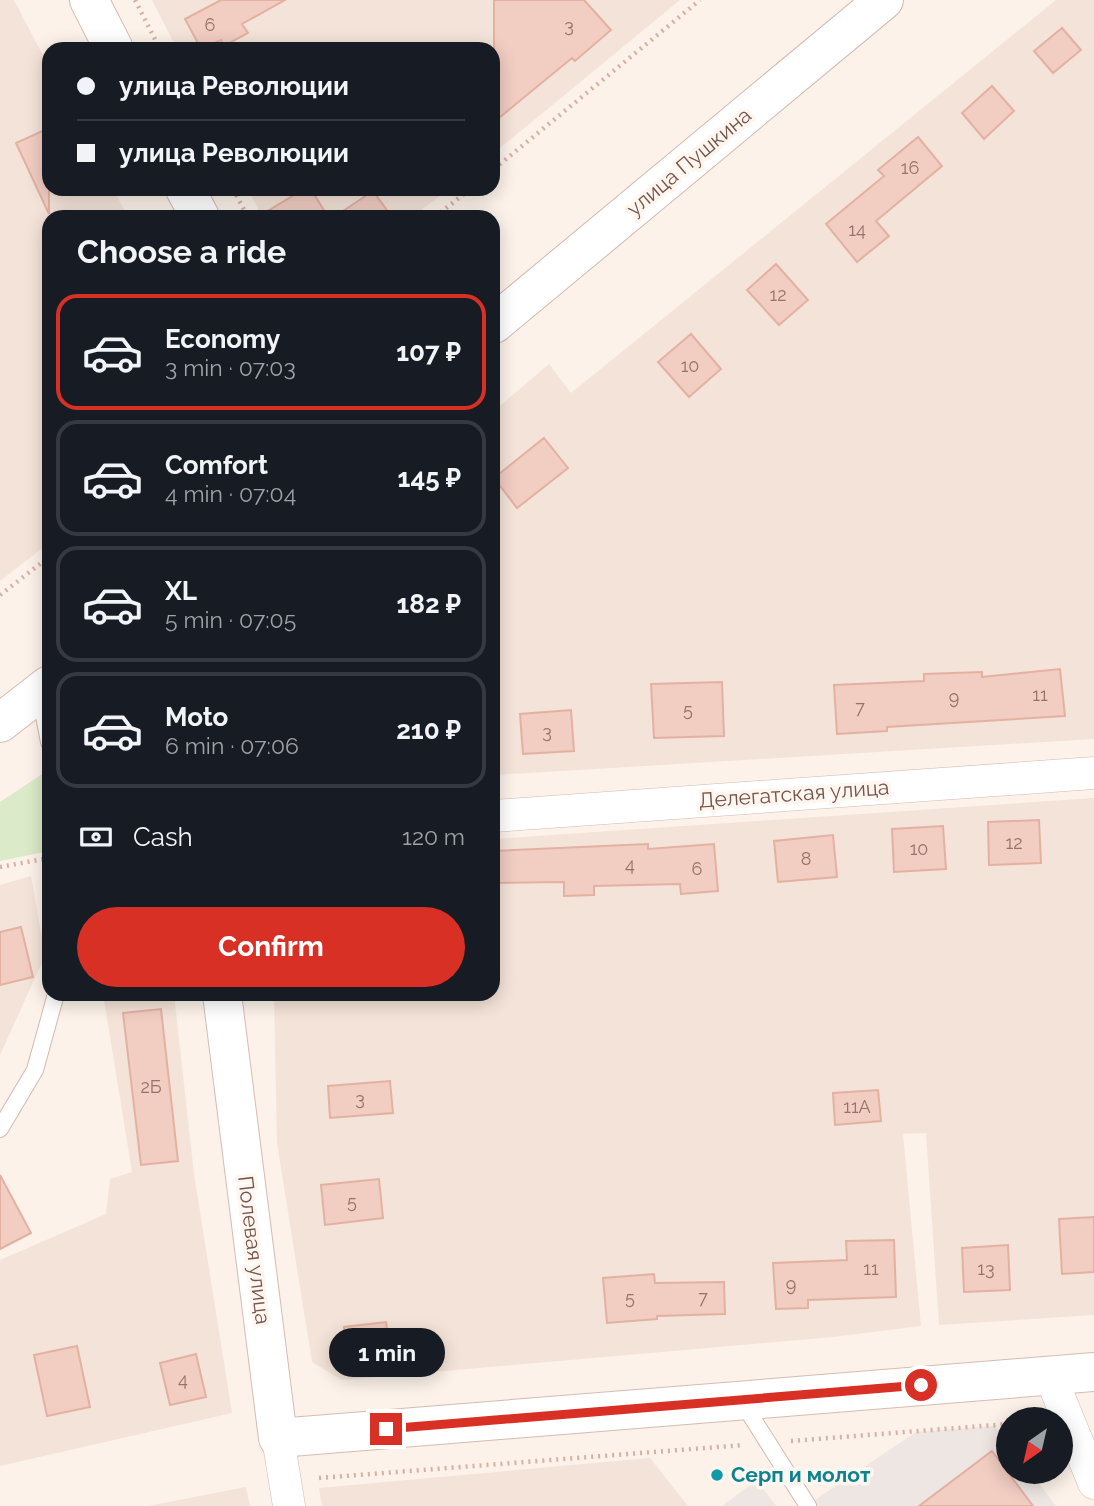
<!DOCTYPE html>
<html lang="en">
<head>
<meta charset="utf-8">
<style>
  body { margin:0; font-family:Raleway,sans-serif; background:#242831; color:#f1f3f6; height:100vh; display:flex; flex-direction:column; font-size:26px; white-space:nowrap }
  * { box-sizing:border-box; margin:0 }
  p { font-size:23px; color:#9ea1a6 }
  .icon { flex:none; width:38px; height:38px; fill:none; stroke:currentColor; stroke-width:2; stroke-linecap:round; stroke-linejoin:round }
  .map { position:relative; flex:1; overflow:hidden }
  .details { position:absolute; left:42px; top:210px; width:458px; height:791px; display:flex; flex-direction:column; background:#171b24; border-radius:21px; box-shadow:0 4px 18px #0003 }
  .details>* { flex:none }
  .guide { position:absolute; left:42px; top:42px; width:458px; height:154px; border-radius:21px; box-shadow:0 4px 18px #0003; display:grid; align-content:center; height:154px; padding:0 35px; background:#171b24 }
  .needle { width:46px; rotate:214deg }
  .tools { position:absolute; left:996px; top:1407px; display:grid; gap:14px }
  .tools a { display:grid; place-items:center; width:77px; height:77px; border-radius:50%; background:#171b24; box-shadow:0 4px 18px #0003; font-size:35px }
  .end { position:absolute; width:32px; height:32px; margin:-16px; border:9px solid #d93025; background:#fff; box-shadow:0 0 0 4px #fff }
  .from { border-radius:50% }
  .bubble { position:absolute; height:49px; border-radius:24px; background:#171b24; box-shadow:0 4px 18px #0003; font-size:23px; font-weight:700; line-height:49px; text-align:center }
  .guide b { display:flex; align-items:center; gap:24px; height:66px; font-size:26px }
  .guide b+b { border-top:2px solid #363941 }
  .guide i { width:18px; height:18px; background:#f1f3f6 }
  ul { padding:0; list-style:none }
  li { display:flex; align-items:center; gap:21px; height:116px; margin:0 14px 10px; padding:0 21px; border:4px solid #363941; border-radius:21px }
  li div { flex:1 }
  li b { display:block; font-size:26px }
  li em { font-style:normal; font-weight:700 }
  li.on { border-color:#d93025 }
  li>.icon { width:63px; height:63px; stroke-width:1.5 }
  h2 { padding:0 35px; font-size:32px; line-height:84px }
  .pay { display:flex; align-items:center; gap:18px; height:77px; padding:0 35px; font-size:26px }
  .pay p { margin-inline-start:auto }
  .primary-button { display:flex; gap:14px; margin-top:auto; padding:14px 35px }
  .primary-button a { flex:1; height:80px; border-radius:42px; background:#d93025; color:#fff; font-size:28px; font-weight:700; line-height:80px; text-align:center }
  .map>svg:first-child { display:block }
  .residential { fill:#f4e3d8 }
  .industrial { fill:#ede6e2 }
  .green { fill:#dbeac8 }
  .building { fill:#f1cdc2; stroke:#e3b1a2; stroke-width:2 }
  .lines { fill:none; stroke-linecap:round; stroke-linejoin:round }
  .service-casing { stroke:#d1bab1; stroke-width:18 }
  .minor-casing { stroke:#d1bab1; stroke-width:33 }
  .tertiary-casing { stroke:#d1bab1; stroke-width:40 }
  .secondary-casing { stroke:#d6bbb2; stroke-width:40 }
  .path { stroke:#d6b0a4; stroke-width:4.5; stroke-dasharray:2 5; stroke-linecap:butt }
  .service { stroke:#fff; stroke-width:16 }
  .minor { stroke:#fff; stroke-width:32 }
  .tertiary { stroke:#fff; stroke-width:38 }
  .secondary { stroke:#fff; stroke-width:38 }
  .route { stroke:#d93025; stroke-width:9 }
  .culture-dot { fill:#0f9aa8; stroke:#fff6f0; stroke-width:2.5 }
  .labels { text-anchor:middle; stroke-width:7; stroke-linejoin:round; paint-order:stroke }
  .number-label { font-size:18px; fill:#96736a }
  .street-label { font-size:21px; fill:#77554d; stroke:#fff6f0 }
  .culture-label { font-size:21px; font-weight:bold; fill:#0d838f; stroke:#fff6f0; text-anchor:start }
</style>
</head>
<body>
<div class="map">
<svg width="1094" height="1506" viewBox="0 0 1094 1506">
  <rect width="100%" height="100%" fill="#fcf2e9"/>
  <!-- residential -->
  <path class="residential" d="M 0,0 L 14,0 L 49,67 L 49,189 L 113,189 L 128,217 L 49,217 L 49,543 L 0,581 Z
    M 152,0 L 680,0 L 494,153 L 494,49 L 177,49 Z
    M 1056,0 L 1094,0 L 1094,739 L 494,775 L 494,411 L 549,364 L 571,393 Z
    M 248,189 L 449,189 L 412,217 L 262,217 Z
    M 1094,798 L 1094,1315 L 939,1325 L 926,1133 L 903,1134 L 921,1326 L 833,1337 L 342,1380 L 312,1362 L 277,1143 L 274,994 L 494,994 L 494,839 Z
    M 31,876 L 45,956 L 0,1055 L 0,885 Z
    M 103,994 L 174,994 L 194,1174 L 232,1413 L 0,1466 L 0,1260 L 106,1214 L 110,1179 L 132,1172 Z
    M 650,1458 L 688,1506 L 322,1506 L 319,1488 Z
    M 246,1487 L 250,1506 L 148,1506 Z"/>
  <!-- industrial -->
  <path class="industrial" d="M 995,1426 L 1008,1443 L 1008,1472 L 1030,1472 L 1056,1506 L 806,1506 L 916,1432 Z
    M 757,1480 L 776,1506 L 722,1506 Z"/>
  <!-- green -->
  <path class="green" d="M 44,773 L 49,851 L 0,861 L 0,802 Z"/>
  <!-- building -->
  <path class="building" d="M 221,0 L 285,0 L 242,24 L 248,33 L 224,46 L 221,40 L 201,49 L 185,19 Z
    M 494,0 L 584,0 L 611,30 L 575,61 L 572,58 L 494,122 Z
    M 1062,28 L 1081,50 L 1053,73 L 1034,51 Z
    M 992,86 L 1014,111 L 984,139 L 962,113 Z
    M 49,128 L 49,214 L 16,143 Z
    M 918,137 L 942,166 L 876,221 L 889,236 L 857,262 L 826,224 L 884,176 L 878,170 Z
    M 304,189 L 311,189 L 328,217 L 258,217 Z
    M 373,191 L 392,217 L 334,217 Z
    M 776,264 L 808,300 L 779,325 L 747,290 Z
    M 691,334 L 721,369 L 689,397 L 658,362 Z
    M 544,438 L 568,468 L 517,508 L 494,478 Z
    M 1060,669 L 1065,716 L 887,727 L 887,731 L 837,734 L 834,685 L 924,681 L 924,674 L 982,672 L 982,677 Z
    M 722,682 L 724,736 L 654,738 L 651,684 Z
    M 571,710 L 574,751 L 523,754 L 520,714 Z
    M 1039,820 L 1041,863 L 989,865 L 988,822 Z
    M 943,826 L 946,869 L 894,872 L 892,829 Z
    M 833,835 L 837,877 L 778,882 L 774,841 Z
    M 648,844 L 648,849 L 714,844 L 718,891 L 681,894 L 680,884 L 594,886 L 594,895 L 564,896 L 564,882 L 494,883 L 494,851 Z
    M 21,927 L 33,977 L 0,985 L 0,932 Z
    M 161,1009 L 178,1161 L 141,1165 L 123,1013 Z
    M 390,1081 L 393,1113 L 330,1118 L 328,1086 Z
    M 878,1090 L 881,1121 L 835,1125 L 833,1093 Z
    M 0,1175 L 31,1233 L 0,1249 Z
    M 379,1179 L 383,1218 L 325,1225 L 321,1185 Z
    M 1094,1217 L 1094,1272 L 1062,1274 L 1059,1219 Z
    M 894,1240 L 896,1297 L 808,1300 L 808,1308 L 776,1309 L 773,1263 L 847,1260 L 846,1241 Z
    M 1008,1245 L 1010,1290 L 964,1292 L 962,1248 Z
    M 654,1274 L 655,1283 L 724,1282 L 725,1314 L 657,1316 L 657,1319 L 607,1323 L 603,1278 Z
    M 386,1322 L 390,1353 L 347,1358 L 344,1327 Z
    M 77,1346 L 90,1407 L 47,1416 L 34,1355 Z
    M 196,1354 L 206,1397 L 170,1405 L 160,1363 Z
    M 992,1451 L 1033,1506 L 919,1506 Z"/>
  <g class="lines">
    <!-- service casing -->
    <g class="service-casing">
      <path id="service" d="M 40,695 L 49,742
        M 0,1129 L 35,1070 L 56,994
        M 741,1400 L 808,1506"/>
    </g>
    <!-- minor casing -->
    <g class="minor-casing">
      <path id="minor" d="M 494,816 L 1094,773
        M 1050,1375 L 1094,1483
        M 278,1438 L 289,1506"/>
    </g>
    <!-- tertiary casing -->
    <g class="tertiary-casing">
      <path id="tertiary" d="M 89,0 L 114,49
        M 185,189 L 200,217
        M 494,324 L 884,0"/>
    </g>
    <!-- secondary casing -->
    <g class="secondary-casing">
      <path id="secondary" d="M 0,723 L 49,685
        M 222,994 L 278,1438 L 1094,1372"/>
    </g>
    <!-- path -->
    <path class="path" d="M 135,0 L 160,49
      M 494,169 L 700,0
      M 233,189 L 248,217
      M 435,217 L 470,189
      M 0,595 L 49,557
      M 0,867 L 49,858
      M 791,1441 L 1008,1424
      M 319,1478 L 744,1445"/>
    <!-- service -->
    <use href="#service" class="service"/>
    <!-- minor -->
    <use href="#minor" class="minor"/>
    <!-- tertiary -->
    <use href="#tertiary" class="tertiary"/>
    <!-- secondary -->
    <use href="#secondary" class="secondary"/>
  </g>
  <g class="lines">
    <!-- route -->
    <path class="route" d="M 386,1429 L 921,1385"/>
  </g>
  <!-- markers -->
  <circle class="culture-dot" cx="717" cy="1475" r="7"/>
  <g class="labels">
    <!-- number labels -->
    <g class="number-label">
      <text x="210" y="31">6</text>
      <text x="569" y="32">3</text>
      <text x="910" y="174">16</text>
      <text x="857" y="236">14</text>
      <text x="778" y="301">12</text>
      <text x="690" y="372">10</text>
      <text x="1040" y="701">11</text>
      <text x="954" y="704">9</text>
      <text x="860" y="714">7</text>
      <text x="688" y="716">5</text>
      <text x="547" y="738">3</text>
      <text x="1014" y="849">12</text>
      <text x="919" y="855">10</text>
      <text x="806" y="865">8</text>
      <text x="630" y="871">4</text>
      <text x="697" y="875">6</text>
      <text x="151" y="1093">2Б</text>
      <text x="360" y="1105">3</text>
      <text x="857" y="1113">11А</text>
      <text x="352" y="1208">5</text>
      <text x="871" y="1275">11</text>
      <text x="986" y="1275">13</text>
      <text x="791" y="1291">9</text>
      <text x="630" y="1304">5</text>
      <text x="703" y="1304">7</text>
      <text x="183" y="1386">4</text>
    </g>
    <!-- street labels -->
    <g class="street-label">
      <text transform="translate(689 162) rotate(-40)" y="7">улица Пушкина</text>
      <text transform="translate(794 794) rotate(-4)" y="7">Делегатская улица</text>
      <text transform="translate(254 1250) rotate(83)" y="7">Полевая улица</text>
    </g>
    <!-- culture labels -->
    <g class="culture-label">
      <text x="731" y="1482">Серп и молот</text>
    </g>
  </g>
</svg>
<div class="tools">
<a><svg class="needle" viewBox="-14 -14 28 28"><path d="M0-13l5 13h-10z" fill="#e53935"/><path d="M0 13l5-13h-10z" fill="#9ea1a6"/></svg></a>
</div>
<i class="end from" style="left:921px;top:1385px"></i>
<i class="end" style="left:386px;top:1429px"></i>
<div class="bubble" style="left:329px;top:1328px;width:116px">1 min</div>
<div class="guide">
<b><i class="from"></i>улица Революции</b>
<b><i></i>улица Революции</b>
</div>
<section class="details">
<h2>Choose a ride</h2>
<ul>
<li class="on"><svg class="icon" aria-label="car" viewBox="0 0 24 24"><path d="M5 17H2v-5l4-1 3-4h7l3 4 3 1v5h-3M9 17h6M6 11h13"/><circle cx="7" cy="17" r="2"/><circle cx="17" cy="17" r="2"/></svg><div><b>Economy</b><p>3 min · 07:03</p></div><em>107 ₽</em></li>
<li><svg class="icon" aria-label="car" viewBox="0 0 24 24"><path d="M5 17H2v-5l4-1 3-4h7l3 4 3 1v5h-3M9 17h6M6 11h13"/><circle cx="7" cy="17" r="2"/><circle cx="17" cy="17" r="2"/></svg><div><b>Comfort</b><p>4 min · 07:04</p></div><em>145 ₽</em></li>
<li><svg class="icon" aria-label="car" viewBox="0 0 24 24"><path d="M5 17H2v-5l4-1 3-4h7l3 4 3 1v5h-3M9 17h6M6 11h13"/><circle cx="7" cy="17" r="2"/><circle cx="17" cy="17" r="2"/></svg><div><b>XL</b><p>5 min · 07:05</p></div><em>182 ₽</em></li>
<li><svg class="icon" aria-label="car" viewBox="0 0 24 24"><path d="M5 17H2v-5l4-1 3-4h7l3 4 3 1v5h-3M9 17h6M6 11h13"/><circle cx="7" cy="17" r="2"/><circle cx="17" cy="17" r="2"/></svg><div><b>Moto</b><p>6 min · 07:06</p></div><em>210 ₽</em></li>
</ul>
<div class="pay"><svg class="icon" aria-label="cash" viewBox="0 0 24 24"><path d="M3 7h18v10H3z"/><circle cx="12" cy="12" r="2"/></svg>Cash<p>120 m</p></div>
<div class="primary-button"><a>Confirm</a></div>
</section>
</div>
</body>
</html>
